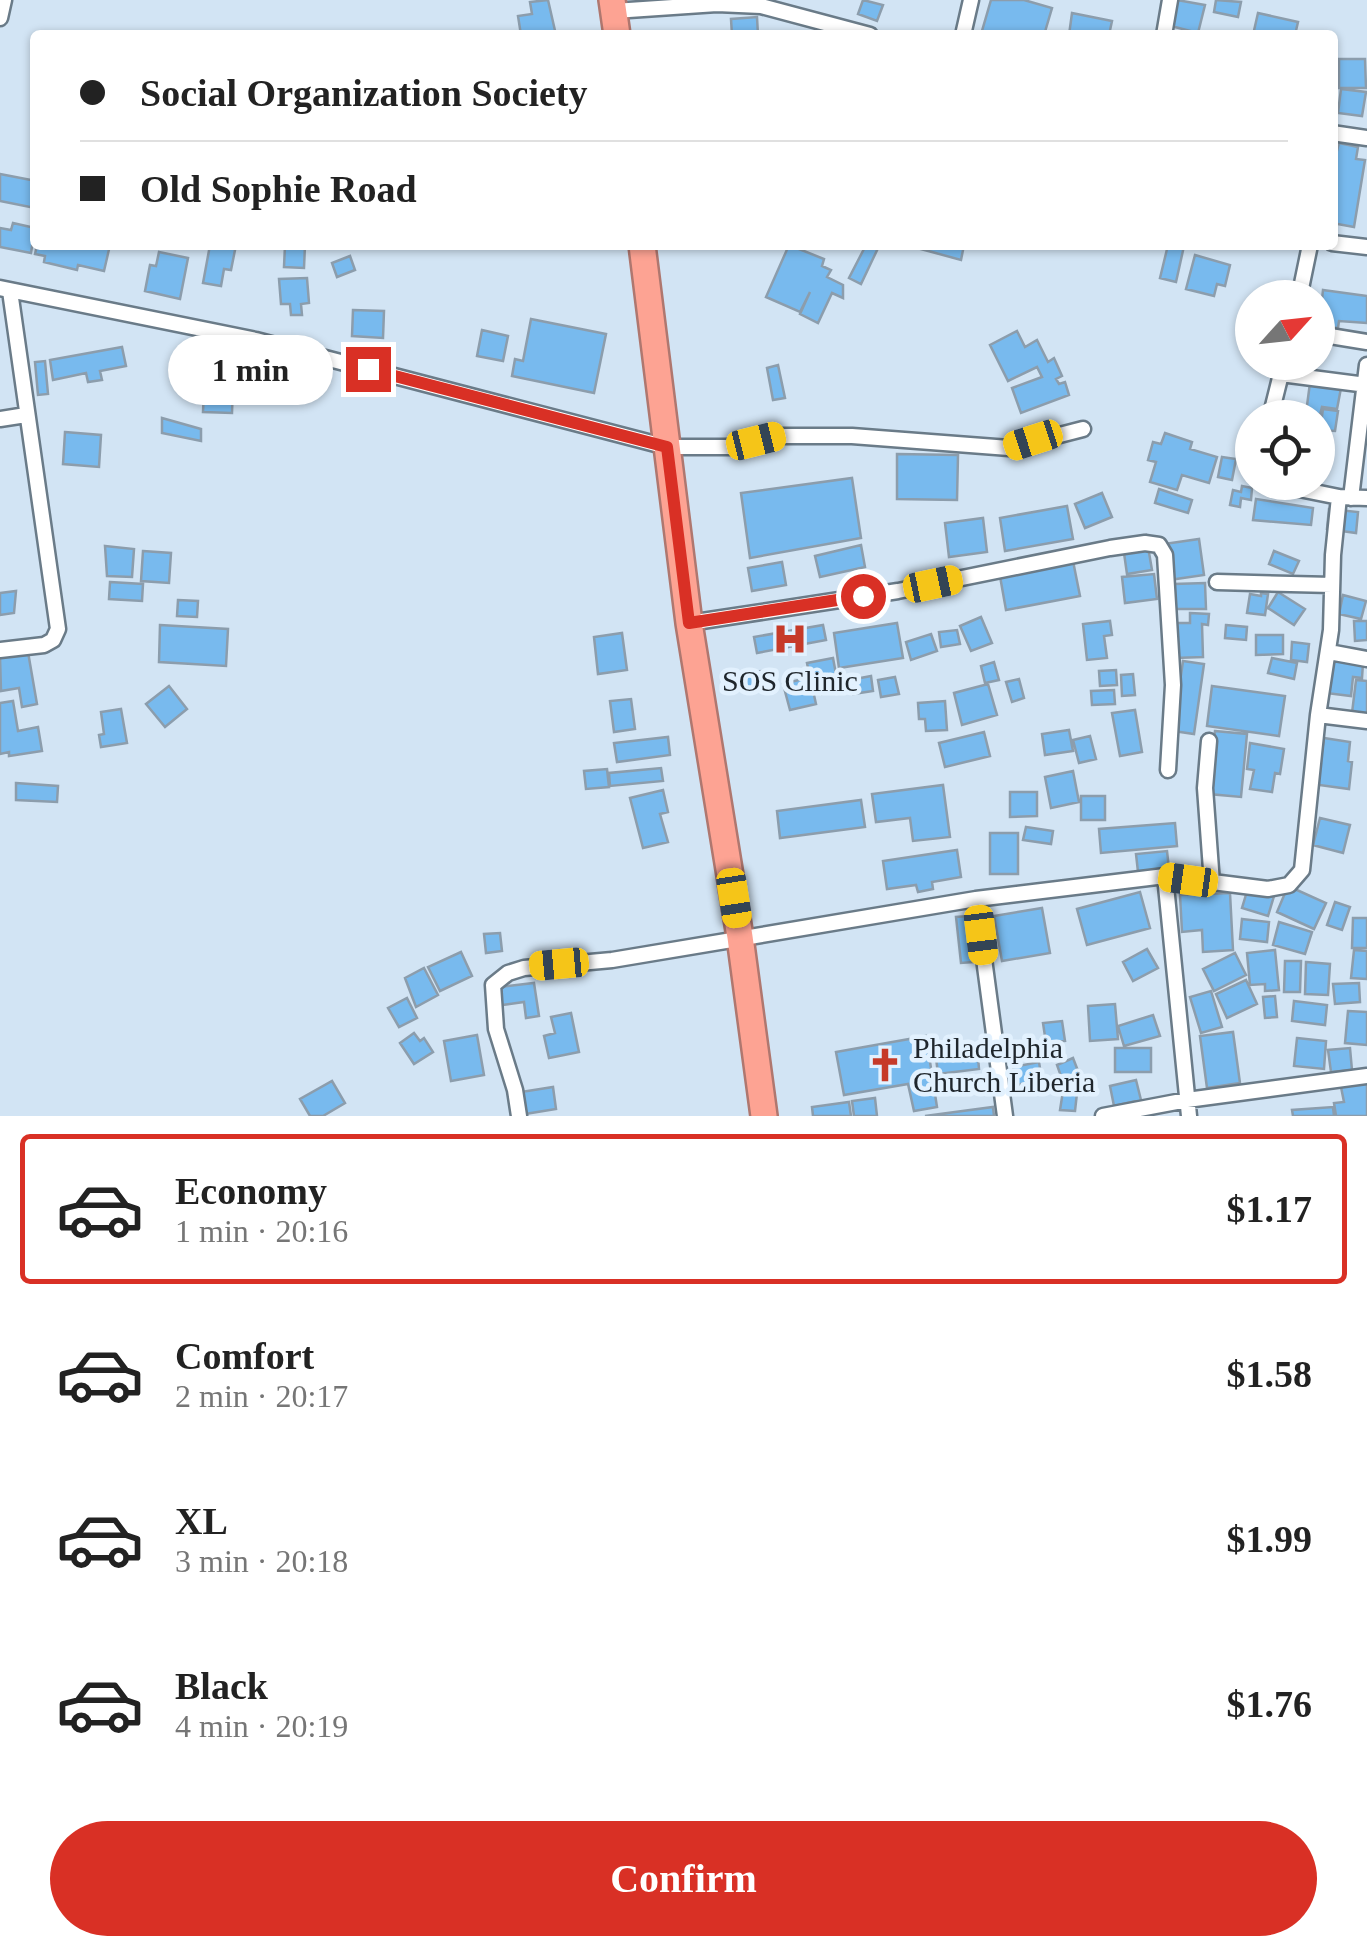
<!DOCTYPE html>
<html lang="en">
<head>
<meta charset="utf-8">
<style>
  body { margin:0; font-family:"Times New Roman",serif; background:#f6f6f6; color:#222; height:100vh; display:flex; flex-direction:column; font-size:38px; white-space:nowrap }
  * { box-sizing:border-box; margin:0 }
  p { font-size:32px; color:#767676 }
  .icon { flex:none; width:55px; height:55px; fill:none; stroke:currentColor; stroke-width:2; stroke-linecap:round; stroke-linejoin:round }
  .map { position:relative; height:1116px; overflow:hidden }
  .panel { display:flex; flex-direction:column; background:#fff; flex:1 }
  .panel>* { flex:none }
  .banner { position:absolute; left:30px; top:30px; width:1308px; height:220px; border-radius:10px; box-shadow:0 2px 8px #0004; display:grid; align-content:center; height:220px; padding:0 50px; background:#fff }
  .needle { width:65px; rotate:63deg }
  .tools { position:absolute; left:1235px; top:280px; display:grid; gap:20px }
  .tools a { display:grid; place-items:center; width:100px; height:100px; border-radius:50%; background:#fff; box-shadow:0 2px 8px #0004; font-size:50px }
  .end { position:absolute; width:45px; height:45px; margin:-22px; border:12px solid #d93025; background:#fff; box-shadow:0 0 0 5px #fff }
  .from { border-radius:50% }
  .bubble { position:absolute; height:70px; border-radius:35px; background:#fff; box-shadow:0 2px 8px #0004; font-size:32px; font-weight:700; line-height:70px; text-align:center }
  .car { position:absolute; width:30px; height:60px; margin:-30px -15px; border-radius:12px; box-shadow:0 0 8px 2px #0007; background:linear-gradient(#f5c518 24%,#345 0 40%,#f5c518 0 76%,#345 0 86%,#f5c518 0) }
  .banner b { display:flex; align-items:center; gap:35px; height:95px; font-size:38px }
  .banner b+b { border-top:2px solid #e0e0e0 }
  .banner i { width:25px; height:25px; background:#222 }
  ul { padding:18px 0 0; list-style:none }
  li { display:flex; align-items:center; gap:30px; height:150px; margin:0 20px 15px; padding:0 30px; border:5px solid transparent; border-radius:10px }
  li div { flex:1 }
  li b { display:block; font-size:38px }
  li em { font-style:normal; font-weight:700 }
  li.selected { border-color:#d93025 }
  li>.icon { width:90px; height:90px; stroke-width:1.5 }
  .cta { display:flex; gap:20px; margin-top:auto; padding:20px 50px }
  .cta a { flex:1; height:115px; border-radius:60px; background:#d93025; color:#fff; font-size:40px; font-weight:700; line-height:115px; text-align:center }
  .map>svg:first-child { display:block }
  .building { fill:#78baee; stroke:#8c9dac; stroke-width:2.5 }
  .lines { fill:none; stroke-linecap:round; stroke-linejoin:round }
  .street-casing { stroke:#6a7b88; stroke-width:19 }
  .highway-casing { stroke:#af776f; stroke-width:30 }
  .street { stroke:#fff; stroke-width:14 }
  .highway { stroke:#fda393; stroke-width:25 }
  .route { stroke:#d93025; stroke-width:12 }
  .labels { text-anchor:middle; stroke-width:9; stroke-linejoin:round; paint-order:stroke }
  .poi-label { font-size:30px; fill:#1f262c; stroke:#e2f1fe }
</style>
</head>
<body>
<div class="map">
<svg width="1367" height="1116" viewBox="0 0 1367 1116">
  <rect width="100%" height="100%" fill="#d2e4f4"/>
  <!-- building -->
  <path class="building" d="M 548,0 L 556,35 L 521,35 L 518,16 L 532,14 L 530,2 Z
    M 863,0 L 883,5 L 877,21 L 858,14 Z
    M 991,0 L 1024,0 L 1052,8 L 1044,35 L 995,35 L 982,31 Z
    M 1177,0 L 1205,5 L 1198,33 L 1171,26 Z
    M 1216,0 L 1241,2 L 1238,17 L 1214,12 Z
    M 1072,13 L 1112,21 L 1109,35 L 1069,35 Z
    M 1258,13 L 1298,22 L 1295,35 L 1253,35 Z
    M 757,17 L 758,35 L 732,35 L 731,19 Z
    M 1339,59 L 1365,59 L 1366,88 L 1339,88 Z
    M 1341,89 L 1366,92 L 1362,116 L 1338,113 Z
    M 1339,143 L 1358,147 L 1356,159 L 1365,160 L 1354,227 L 1332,223 L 1332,170 Z
    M 0,174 L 31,180 L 32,174 L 35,175 L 35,208 L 0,201 Z
    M 13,223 L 35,228 L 31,253 L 0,247 L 0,228 L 11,230 Z
    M 37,245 L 82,248 L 83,245 L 110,245 L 104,271 L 78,265 L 77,270 L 44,262 L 45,256 L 35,254 Z
    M 210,245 L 236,245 L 231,270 L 224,269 L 221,286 L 203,283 Z
    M 285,245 L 305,245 L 304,268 L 284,267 Z
    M 789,245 L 824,259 L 822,266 L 831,270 L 827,277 L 843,285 L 843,298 L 832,293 L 818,323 L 800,314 L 810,292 L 800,312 L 766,297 Z
    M 866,245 L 879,246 L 861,284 L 849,278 Z
    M 922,245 L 964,245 L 961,260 L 921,249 Z
    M 1168,245 L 1184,246 L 1176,282 L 1160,278 Z
    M 159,252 L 188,258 L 180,299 L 145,291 L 150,265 L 156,266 Z
    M 1195,255 L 1230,265 L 1225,286 L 1217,284 L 1214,296 L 1186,289 Z
    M 350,256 L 355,270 L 337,277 L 332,263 Z
    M 307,278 L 309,303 L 301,304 L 302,315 L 291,315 L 290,304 L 281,304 L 279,279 Z
    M 1323,290 L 1367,296 L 1367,323 L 1339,321 L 1338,328 L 1318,326 L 1318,309 L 1321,309 Z
    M 353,310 L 384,311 L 383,338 L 352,336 Z
    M 531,319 L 606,334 L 594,393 L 512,376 L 515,359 L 523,361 Z
    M 482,330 L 508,336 L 503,361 L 477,356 Z
    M 1017,331 L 1025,347 L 1037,340 L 1048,362 L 1054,358 L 1062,376 L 1056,379 L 1059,384 L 1065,382 L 1069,395 L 1021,413 L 1012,388 L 1042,377 L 1037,367 L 1008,381 L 990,345 Z
    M 122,347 L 126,366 L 100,371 L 102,380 L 88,382 L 86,373 L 53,380 L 50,360 Z
    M 45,361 L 48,394 L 38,395 L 35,362 Z
    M 778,365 L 785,398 L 773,400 L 767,368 Z
    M 205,369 L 229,370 L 229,384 L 233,384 L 232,413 L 203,412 Z
    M 1310,383 L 1341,388 L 1337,409 L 1322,407 L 1320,415 L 1306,413 Z
    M 1323,409 L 1338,411 L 1335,431 L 1320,430 Z
    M 162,418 L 201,429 L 201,441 L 162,433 Z
    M 65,432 L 101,435 L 99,467 L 63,464 Z
    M 1165,433 L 1192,442 L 1190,449 L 1217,457 L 1209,483 L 1182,475 L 1177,490 L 1150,482 L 1156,462 L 1148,460 L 1153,442 L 1161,444 Z
    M 897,454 L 958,455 L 957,500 L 897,499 Z
    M 1222,457 L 1236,459 L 1232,480 L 1218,477 Z
    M 852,478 L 861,538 L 750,558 L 741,493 Z
    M 1242,486 L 1252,488 L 1251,500 L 1241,498 L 1240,507 L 1230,505 L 1233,490 L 1241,492 Z
    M 1159,489 L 1192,500 L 1188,513 L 1155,503 Z
    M 1102,493 L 1112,517 L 1085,528 L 1075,504 Z
    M 1256,499 L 1313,508 L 1311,525 L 1253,520 Z
    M 1067,506 L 1073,539 L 1005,551 L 1000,518 Z
    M 1329,509 L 1358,512 L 1356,533 L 1327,529 Z
    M 983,518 L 987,552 L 949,557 L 945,523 Z
    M 1146,535 L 1152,570 L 1127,574 L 1122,539 Z
    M 1199,539 L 1204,575 L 1169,580 L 1164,544 Z
    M 861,545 L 865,567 L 820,577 L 815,556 Z
    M 105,546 L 134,549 L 132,577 L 107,576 Z
    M 143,551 L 171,553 L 169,583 L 141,581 Z
    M 1071,551 L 1080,596 L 1006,610 L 998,565 Z
    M 1274,551 L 1299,561 L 1293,574 L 1269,564 Z
    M 782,562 L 786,585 L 752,591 L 748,568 Z
    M 1154,574 L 1157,599 L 1125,603 L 1122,577 Z
    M 110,582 L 143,584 L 142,601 L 109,599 Z
    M 1205,583 L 1206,609 L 1174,609 L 1174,584 Z
    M 16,591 L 14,613 L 0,615 L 0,593 Z
    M 1278,592 L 1305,609 L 1294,625 L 1268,608 Z
    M 1261,593 L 1268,594 L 1265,615 L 1247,613 L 1250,594 L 1261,596 Z
    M 1343,595 L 1366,601 L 1361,619 L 1339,614 Z
    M 178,600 L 198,601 L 197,617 L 177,616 Z
    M 1190,613 L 1209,614 L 1208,625 L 1202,624 L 1203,657 L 1175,658 L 1169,623 L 1190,623 Z
    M 981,617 L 992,643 L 971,651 L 960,626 Z
    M 1110,621 L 1112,635 L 1104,636 L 1107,658 L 1087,660 L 1083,624 Z
    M 1354,621 L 1367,621 L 1367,640 L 1355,641 Z
    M 897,623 L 903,658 L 839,668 L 834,633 Z
    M 160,625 L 228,629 L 226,666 L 159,662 Z
    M 823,625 L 826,640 L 757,653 L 754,637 Z
    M 1226,625 L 1247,627 L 1246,640 L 1225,638 Z
    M 957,630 L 960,644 L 941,647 L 939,632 Z
    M 622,633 L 627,670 L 598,674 L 594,637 Z
    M 931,634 L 937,651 L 911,660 L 906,642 Z
    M 1256,635 L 1283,635 L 1283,654 L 1256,655 Z
    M 1292,642 L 1309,644 L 1307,662 L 1291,660 Z
    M 28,652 L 37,704 L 22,707 L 19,688 L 1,691 L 0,657 Z
    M 833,658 L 836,674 L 810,678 L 807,663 Z
    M 1272,658 L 1297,663 L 1294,679 L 1268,673 Z
    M 1330,659 L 1363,663 L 1362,678 L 1353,677 L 1351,696 L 1326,693 Z
    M 1183,661 L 1204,664 L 1194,734 L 1173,731 Z
    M 994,662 L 999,680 L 985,683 L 981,666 Z
    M 1116,670 L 1117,685 L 1100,686 L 1099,671 Z
    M 763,671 L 763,689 L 746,690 L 745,672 Z
    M 1133,674 L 1135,695 L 1122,696 L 1121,675 Z
    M 836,676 L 839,690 L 822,694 L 819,680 Z
    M 871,676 L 873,691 L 853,694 L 850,680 Z
    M 810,677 L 816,704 L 790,710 L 783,684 Z
    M 895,677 L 899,694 L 881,697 L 878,680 Z
    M 1019,679 L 1024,698 L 1012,702 L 1006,682 Z
    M 1356,680 L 1367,681 L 1367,714 L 1352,713 Z
    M 988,684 L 997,715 L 962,725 L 954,693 Z
    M 169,686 L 187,709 L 165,727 L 146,704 Z
    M 1212,686 L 1285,696 L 1279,736 L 1207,726 Z
    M 1114,690 L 1115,704 L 1092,705 L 1091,691 Z
    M 631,699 L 635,729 L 614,732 L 610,701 Z
    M 13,701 L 18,731 L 38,727 L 42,751 L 9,756 L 9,752 L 0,754 L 0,703 Z
    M 945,701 L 947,730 L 926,731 L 925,719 L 919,719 L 918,703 Z
    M 121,709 L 127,743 L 101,747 L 99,735 L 104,734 L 101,712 Z
    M 1135,710 L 1142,752 L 1120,756 L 1112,713 Z
    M 1069,730 L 1073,751 L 1045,755 L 1042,734 Z
    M 1215,731 L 1247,734 L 1241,797 L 1209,794 Z
    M 984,732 L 990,756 L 945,767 L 939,743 Z
    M 1090,736 L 1096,759 L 1079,763 L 1073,740 Z
    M 668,737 L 670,755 L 617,762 L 614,743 Z
    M 1324,738 L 1350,742 L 1348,761 L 1352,762 L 1349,789 L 1312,784 L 1316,757 L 1321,758 Z
    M 1250,743 L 1284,749 L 1280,774 L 1275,773 L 1272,792 L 1250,789 L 1254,770 L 1247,769 Z
    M 661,768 L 663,781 L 610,786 L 609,773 Z
    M 607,769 L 609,787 L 586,789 L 584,771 Z
    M 1073,771 L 1079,802 L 1051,808 L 1045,777 Z
    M 16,783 L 58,786 L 57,802 L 16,800 Z
    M 943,785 L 950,837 L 913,841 L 910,818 L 876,822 L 872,794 Z
    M 663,790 L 668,812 L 660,814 L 668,842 L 643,848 L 630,798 Z
    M 1010,792 L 1037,792 L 1037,816 L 1010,817 Z
    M 1081,796 L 1105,796 L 1105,820 L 1081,820 Z
    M 861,800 L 865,827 L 780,838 L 777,811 Z
    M 1320,818 L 1350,825 L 1343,853 L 1313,845 Z
    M 1175,823 L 1177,846 L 1101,853 L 1099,829 Z
    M 1026,827 L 1053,831 L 1051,844 L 1023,840 Z
    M 990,833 L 1018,833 L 1018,874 L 990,874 Z
    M 957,850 L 961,877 L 932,882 L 933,889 L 918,892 L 916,885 L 887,889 L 883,861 Z
    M 1167,851 L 1169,869 L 1138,872 L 1136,854 Z
    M 1288,886 L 1326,903 L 1314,929 L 1277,912 Z
    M 1248,888 L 1274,896 L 1268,916 L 1242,908 Z
    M 1140,892 L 1150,928 L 1087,945 L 1077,909 Z
    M 1230,893 L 1233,950 L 1203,952 L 1202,930 L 1182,932 L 1180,895 Z
    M 1335,902 L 1350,907 L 1342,930 L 1327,925 Z
    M 1042,908 L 1050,953 L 1002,961 L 994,916 Z
    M 968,916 L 973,962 L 961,963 L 956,917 Z
    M 1353,918 L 1367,918 L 1367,948 L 1352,948 Z
    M 1242,919 L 1269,922 L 1267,942 L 1240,939 Z
    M 1279,922 L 1312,932 L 1305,954 L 1273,945 Z
    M 500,933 L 502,951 L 486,953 L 484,934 Z
    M 1147,949 L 1158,968 L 1133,981 L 1123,962 Z
    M 1275,950 L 1279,990 L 1265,991 L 1265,984 L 1250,985 L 1247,953 Z
    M 1354,950 L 1367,951 L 1367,979 L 1351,978 Z
    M 461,952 L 472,976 L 440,991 L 428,967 Z
    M 1235,953 L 1246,975 L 1214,991 L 1203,969 Z
    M 1285,961 L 1301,961 L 1300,992 L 1284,992 Z
    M 1306,962 L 1330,964 L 1328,995 L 1305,994 Z
    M 424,968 L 438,995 L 416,1007 L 405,978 Z
    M 1246,980 L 1257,1004 L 1227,1018 L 1216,994 Z
    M 534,983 L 539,1016 L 526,1018 L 524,1002 L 502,1005 L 500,987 Z
    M 1359,983 L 1360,1002 L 1335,1004 L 1333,984 Z
    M 1211,991 L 1222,1027 L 1201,1033 L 1190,997 Z
    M 1275,996 L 1277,1017 L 1265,1018 L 1263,997 Z
    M 407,998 L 417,1018 L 399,1027 L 388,1008 Z
    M 1294,1001 L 1327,1005 L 1325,1025 L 1292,1021 Z
    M 1115,1004 L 1118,1039 L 1090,1041 L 1088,1006 Z
    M 1348,1011 L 1367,1012 L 1367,1045 L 1345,1043 Z
    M 571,1013 L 579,1052 L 549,1058 L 544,1036 L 555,1033 L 551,1017 Z
    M 1153,1015 L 1160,1036 L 1124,1046 L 1118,1026 Z
    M 1062,1021 L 1065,1041 L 1046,1043 L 1043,1023 Z
    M 1233,1032 L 1240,1083 L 1207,1088 L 1200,1036 Z
    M 414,1033 L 420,1041 L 424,1038 L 433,1052 L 414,1064 L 400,1043 Z
    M 477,1035 L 484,1075 L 451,1081 L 444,1041 Z
    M 926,1036 L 937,1107 L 914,1111 L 908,1084 L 844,1095 L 836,1052 Z
    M 1297,1038 L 1326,1041 L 1324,1069 L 1294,1066 Z
    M 977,1045 L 979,1069 L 938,1074 L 935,1050 Z
    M 1115,1048 L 1151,1048 L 1151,1072 L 1115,1072 Z
    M 1350,1048 L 1352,1070 L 1331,1072 L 1328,1050 Z
    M 1073,1058 L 1080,1076 L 1063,1082 L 1057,1065 Z
    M 1039,1062 L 1042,1080 L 1016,1085 L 1013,1067 Z
    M 1136,1080 L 1141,1100 L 1114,1106 L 1110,1086 Z
    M 332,1081 L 345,1103 L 323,1116 L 310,1116 L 300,1099 Z
    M 1367,1083 L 1367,1116 L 1336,1116 L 1334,1103 L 1344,1102 L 1341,1087 Z
    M 553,1087 L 556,1109 L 525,1114 L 521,1092 Z
    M 1063,1091 L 1077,1093 L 1075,1111 L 1060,1110 Z
    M 875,1098 L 877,1116 L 854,1116 L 852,1101 Z
    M 849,1102 L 851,1116 L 813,1116 L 812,1107 Z
    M 993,1107 L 994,1116 L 925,1116 Z
    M 1333,1107 L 1334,1116 L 1293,1116 L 1292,1110 Z"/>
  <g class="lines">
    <!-- street casing -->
    <g class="street-casing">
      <path id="street" d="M 614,11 L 717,4 L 761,6 L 870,35
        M 0,18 L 4,0
        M 963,35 L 971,0
        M 1164,35 L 1170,0
        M 1332,133 L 1367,138
        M 1332,243 L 1367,247
        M 0,288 L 256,340 L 667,447 L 732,447 L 779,436 L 852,436 L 1009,448 L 1083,429
        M 1299,298 L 1310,245
        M 1318,334 L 1367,342
        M 1281,374 L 1367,385
        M 1270,418 L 1284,362
        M 0,419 L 26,415
        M 1265,482 L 1339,497 L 1367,498
        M 1351,498 L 1367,365
        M 1217,582 L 1332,585
        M 689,623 L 898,591 L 1110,548 L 1145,543 L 1159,545 L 1165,555 L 1173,685 L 1168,770
        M 0,650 L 44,645 L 53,640 L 58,629 L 10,291
        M 1329,652 L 1367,659
        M 1318,715 L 1331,630 L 1333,555 L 1339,497
        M 1209,741 L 1205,788 L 1212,883
        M 1165,876 L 1189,1116
        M 976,899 L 1005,1116
        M 519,1116 L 515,1090 L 496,1029 L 493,985 L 508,973 L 524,968 L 612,960 L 976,899 L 1165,876 L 1268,889 L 1289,885 L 1302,870 L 1318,715 L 1367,721
        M 1103,1116 L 1187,1100 L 1367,1076"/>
    </g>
    <!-- highway casing -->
    <g class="highway-casing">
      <path id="highway" d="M 612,0 L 617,35
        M 642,245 L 689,623 L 740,937 L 764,1116"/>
    </g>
    <!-- street -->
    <use href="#street" class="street"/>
    <!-- highway -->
    <use href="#highway" class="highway"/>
  </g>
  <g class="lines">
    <!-- route -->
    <path class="route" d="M 368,369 L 667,447 L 689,623 L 863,596"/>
  </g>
  <!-- icons -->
  <defs>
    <g id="hospital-bare" transform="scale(2.7)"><path d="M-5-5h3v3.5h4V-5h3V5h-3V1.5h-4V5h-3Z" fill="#c63a28" stroke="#e2f1fe" stroke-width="2.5" paint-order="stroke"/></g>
    <g id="church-bare" transform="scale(2.7)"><path d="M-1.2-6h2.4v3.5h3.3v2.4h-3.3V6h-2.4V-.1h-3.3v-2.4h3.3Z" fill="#c63a28" stroke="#e2f1fe" stroke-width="2.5" paint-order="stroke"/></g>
  </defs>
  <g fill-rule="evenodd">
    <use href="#hospital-bare" x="790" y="639"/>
    <use href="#church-bare" x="885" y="1065"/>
  </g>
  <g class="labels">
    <!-- poi labels -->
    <g class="poi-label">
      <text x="790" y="691">SOS Clinic</text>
      <text x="913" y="1058" text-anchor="start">Philadelphia<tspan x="913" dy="34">Church Liberia</tspan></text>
    </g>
  </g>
</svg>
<div class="tools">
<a><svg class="needle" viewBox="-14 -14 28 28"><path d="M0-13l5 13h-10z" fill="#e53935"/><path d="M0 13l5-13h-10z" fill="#767676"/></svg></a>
<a><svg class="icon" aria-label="locate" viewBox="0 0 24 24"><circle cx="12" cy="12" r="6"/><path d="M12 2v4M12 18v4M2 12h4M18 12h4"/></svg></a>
</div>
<i class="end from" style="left:863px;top:596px"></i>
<i class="end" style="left:368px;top:369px"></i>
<div class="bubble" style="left:168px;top:335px;width:165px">1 min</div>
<i class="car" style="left:1033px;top:440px;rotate:252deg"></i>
<i class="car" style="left:756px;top:441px;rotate:76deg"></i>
<i class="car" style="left:933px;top:584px;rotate:78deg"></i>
<i class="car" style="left:1188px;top:880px;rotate:278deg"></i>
<i class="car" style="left:734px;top:898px;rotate:171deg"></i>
<i class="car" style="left:981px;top:935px;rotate:173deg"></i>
<i class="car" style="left:559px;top:964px;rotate:265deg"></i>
<div class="banner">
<b><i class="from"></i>Social Organization Society</b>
<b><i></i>Old Sophie Road</b>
</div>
</div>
<section class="panel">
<ul>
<li class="selected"><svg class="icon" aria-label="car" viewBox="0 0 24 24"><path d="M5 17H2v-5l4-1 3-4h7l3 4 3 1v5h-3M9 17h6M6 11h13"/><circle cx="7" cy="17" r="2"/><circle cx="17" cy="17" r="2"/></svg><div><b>Economy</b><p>1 min · 20:16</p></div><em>$1.17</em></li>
<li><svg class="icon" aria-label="car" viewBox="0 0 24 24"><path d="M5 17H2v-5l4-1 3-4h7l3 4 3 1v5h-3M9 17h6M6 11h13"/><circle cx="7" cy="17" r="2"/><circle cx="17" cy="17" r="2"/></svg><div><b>Comfort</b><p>2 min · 20:17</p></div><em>$1.58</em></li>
<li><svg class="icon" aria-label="car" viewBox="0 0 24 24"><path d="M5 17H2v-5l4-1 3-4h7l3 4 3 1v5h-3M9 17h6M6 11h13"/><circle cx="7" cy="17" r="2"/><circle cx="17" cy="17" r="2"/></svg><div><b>XL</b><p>3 min · 20:18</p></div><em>$1.99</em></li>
<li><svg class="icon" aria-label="car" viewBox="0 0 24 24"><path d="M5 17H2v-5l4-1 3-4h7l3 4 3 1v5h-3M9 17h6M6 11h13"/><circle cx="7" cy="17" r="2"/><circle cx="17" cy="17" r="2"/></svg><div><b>Black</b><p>4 min · 20:19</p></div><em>$1.76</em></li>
</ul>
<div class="cta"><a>Confirm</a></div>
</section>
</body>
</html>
